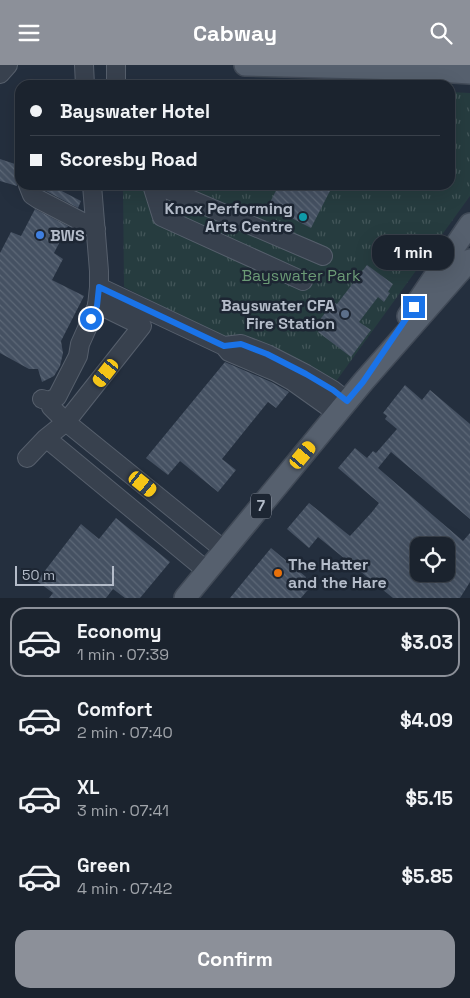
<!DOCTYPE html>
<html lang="en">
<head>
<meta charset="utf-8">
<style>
  body { margin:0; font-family:"Space Grotesk",sans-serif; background:#282f3a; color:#f1f3f6; height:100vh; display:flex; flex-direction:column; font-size:19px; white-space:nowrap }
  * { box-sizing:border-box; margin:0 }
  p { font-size:16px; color:#a0a4aa }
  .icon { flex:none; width:28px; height:28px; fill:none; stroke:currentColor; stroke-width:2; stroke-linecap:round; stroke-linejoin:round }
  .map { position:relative; height:533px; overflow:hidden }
  .drawer { display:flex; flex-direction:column; background:#1b232e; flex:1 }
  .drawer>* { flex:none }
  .hud { position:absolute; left:15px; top:15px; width:440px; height:110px; border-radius:15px; box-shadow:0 5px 20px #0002,0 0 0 1px #39404a; display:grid; align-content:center; height:110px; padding:0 15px; background:#1b232e }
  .tools { position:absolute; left:410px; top:472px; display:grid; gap:10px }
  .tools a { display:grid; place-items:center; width:45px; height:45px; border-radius:10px; background:#1b232e; box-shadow:0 5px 20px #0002,0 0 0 1px #39404a; font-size:25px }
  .scale { position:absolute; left:15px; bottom:12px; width:99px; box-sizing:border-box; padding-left:5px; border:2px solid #b4bcc9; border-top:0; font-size:14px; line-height:18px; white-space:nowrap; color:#b4bcc9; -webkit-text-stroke:4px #1d2633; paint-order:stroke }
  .end { position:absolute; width:22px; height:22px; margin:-11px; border:6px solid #1a73e8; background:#fff; box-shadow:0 0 0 2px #fff }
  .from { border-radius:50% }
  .bubble { position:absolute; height:35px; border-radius:15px; background:#1b232e; box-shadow:0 5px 20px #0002,0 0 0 1px #39404a; font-size:16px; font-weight:700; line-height:35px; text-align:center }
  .car { position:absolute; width:15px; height:30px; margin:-15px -8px; border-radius:6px; box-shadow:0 0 4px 1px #0007; background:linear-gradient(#f5c518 24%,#345 0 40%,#f5c518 0 76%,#345 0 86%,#f5c518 0) }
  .hud b { display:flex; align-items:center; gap:18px; height:48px; font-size:19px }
  .hud b+b { border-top:1px solid #39404a }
  .hud i { width:12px; height:12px; background:#f1f3f6 }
  ul { padding:9px 0 0; list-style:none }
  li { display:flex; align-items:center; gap:15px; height:70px; margin:0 10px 8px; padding:0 5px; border:2px solid transparent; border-radius:15px }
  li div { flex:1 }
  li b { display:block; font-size:19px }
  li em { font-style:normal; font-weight:700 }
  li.selected { border-color:#8c9099 }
  li>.icon { width:45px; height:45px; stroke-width:1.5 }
  .button { display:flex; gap:10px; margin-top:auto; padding:10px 15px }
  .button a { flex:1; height:58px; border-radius:15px; background:#8c9099; color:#fff; font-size:20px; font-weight:700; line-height:58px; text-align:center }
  header { display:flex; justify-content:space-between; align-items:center; height:65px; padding:0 15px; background:#8c9099; color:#fff; font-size:22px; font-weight:700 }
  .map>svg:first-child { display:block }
  .grass { fill:url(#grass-tufts) }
  .building { fill:url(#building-back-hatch); fill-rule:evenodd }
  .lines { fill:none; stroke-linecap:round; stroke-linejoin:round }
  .minor-casing { stroke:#565f6c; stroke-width:20 }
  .major-casing { stroke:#414a57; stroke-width:24 }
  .minor { stroke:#38414e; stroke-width:18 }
  .major { stroke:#56606e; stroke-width:21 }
  .route { stroke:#1a73e8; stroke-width:6 }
  .culture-dot { fill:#0f9aa8; stroke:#1d2633; stroke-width:2 }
  .shop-dot { fill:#3f7fe0; stroke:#1d2633; stroke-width:2 }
  .service-dot { fill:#5c6f8a; stroke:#1d2633; stroke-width:2 }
  .food-dot { fill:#e8710a; stroke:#1d2633; stroke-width:2 }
  .labels { text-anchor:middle; stroke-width:5; stroke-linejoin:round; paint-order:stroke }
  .shield { fill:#1d2633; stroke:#878f9c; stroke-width:1 }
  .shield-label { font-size:15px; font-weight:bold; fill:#b4bcc9 }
  .poi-label { font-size:16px; font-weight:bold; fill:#b4bcc9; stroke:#1d2633; text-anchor:end }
  .park-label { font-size:16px; fill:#6b9a76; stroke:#1d2633 }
</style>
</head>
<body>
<header><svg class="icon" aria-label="menu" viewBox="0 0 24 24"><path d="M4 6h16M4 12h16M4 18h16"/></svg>Cabway<svg class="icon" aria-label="search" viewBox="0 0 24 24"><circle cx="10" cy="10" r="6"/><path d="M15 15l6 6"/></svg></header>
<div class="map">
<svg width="470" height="533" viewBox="0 0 470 533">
  <defs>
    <pattern id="grass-tufts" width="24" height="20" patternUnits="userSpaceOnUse" patternTransform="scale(1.25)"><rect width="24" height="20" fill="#263c3f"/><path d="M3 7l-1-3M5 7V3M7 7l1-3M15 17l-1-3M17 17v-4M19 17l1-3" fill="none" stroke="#435659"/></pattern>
    <pattern id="building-back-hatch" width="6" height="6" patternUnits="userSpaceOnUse" patternTransform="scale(1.25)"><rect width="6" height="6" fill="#455162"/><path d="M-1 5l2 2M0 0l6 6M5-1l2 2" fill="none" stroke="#5d6877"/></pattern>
  </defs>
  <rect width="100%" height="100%" fill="#242f3e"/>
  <!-- grass -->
  <path class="grass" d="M 450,27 L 470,28 L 470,131 L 329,326 L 124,222 L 123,120 L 450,120 Z"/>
  <!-- building -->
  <path class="building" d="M 0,94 L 15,99 L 17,121 L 0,116 Z
    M 47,120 L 50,120 L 81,136 L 78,143 L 44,125 Z
    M 279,120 L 333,120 L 311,163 L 268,141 Z
    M 35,144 L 68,161 L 54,188 L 63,194 L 52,215 L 84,231 L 61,276 L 63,288 L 60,301 L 54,311 L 42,317 L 38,304 L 29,304 L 0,288 L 0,188 L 11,167 L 21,171 Z
    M 367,200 L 393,219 L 388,227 L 390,228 L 384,237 L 378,232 L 359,257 L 371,265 L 351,292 L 318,267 L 321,263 L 316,260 L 331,240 L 332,241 L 335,238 L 337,239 Z
    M 225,297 L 271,317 L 289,327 L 276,343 L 268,337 L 222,394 L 236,405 L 218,427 L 180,396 L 168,410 L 146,393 Z
    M 405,320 L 422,335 L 430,325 L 470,359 L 470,454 L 391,387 L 378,403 L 463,476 L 470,468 L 470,517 L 460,533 L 393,533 L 318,472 L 309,483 L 287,464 L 309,438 L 350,471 L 372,447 L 379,438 L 338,403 L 355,383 L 367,393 L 373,386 L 376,388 L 397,364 L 385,354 L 387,351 L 383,348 ZM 419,481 L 446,481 L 446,509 L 419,509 Z
    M 116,453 L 170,497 L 140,533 L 125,533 L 113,524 L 106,533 L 49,533 L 53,528 L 37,516 L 81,459 L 99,474 Z
    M 271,483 L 306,512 L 305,514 L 312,520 L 301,533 L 230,533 Z"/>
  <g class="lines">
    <!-- minor casing -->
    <g class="minor-casing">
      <path id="minor" d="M 84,0 L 85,20
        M 116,0 L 116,20
        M 0,9 L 8,0
        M 28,120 L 32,130 L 38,134 L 96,164
        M 152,120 L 162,152 L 303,216
        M 157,120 L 323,191
        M 99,222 L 224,281 L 229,287 L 276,307 L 292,316 L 337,348
        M 224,281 L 241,279 L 267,289 L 306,309 L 333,325 L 347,336
        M 42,334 L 49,336 L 57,332 L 78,291 L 80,279 L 97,241 L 99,222 L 99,206 L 92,120
        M 49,336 L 51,342 L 66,357 L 224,485
        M 46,373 L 207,506
        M 27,393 L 46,373 L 66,357 L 142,261 L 97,239"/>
    </g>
    <!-- major casing -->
    <g class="major-casing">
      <path id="major" d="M 245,0 L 404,4 L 470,8
        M 408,251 L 470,159
        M 185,533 L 363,317 L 470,195"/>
    </g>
    <!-- minor -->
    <use href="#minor" class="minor"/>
    <!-- major -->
    <use href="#major" class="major"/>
  </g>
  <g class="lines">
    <!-- route -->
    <path class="route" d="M 91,254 L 97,241 L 99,222 L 224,281 L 241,279 L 267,289 L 306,309 L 333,325 L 347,336 L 363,317 L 414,242"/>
  </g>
  <!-- markers -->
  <circle class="culture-dot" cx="303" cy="152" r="5"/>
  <circle class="shop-dot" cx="40" cy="170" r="5"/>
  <circle class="service-dot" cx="345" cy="249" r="5"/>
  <circle class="food-dot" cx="278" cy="508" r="5"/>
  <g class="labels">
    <!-- shield labels -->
    <rect class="shield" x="251" y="428.5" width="20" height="25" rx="4"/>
    <g class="shield-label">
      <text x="261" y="446">7</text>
    </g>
    <!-- poi labels -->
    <g class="poi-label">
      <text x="293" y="149">Knox Performing<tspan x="293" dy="18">Arts Centre</tspan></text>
      <text x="50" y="176" text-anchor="start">BWS</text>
      <text x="335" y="246">Bayswater CFA<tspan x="335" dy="18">Fire Station</tspan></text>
      <text x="288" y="505" text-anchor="start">The Hatter<tspan x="288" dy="18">and the Hare</tspan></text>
    </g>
    <!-- park labels -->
    <g class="park-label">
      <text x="301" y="216">Bayswater Park</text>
    </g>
  </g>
</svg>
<div class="tools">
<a><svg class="icon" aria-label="locate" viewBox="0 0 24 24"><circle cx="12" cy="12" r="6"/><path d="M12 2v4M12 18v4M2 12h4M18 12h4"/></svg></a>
</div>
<div class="scale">50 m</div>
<i class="end from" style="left:91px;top:254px"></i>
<i class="end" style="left:414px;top:242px"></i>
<div class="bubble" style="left:372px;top:170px;width:82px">1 min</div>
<i class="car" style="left:106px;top:308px;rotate:218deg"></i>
<i class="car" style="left:303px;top:390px;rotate:40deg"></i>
<i class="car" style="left:143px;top:419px;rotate:129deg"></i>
<div class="hud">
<b><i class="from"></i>Bayswater Hotel</b>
<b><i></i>Scoresby Road</b>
</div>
</div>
<section class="drawer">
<ul>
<li class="selected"><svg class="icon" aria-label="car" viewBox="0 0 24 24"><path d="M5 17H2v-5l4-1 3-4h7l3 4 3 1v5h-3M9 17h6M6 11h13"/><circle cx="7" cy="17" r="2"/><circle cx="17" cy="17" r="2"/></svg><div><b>Economy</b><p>1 min · 07:39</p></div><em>$3.03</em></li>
<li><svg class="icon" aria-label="car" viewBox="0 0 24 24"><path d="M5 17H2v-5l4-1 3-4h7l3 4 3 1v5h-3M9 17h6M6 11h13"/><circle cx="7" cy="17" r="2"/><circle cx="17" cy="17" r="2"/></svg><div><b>Comfort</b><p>2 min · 07:40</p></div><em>$4.09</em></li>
<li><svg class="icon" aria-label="car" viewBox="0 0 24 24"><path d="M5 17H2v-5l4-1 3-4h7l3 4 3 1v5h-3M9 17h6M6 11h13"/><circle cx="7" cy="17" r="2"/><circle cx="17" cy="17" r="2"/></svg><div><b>XL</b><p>3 min · 07:41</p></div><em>$5.15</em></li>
<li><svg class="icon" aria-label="car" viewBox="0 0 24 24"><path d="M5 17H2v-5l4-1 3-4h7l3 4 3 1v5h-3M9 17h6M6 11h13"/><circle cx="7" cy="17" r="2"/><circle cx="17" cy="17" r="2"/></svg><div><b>Green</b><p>4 min · 07:42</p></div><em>$5.85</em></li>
</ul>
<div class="button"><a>Confirm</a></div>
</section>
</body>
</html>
